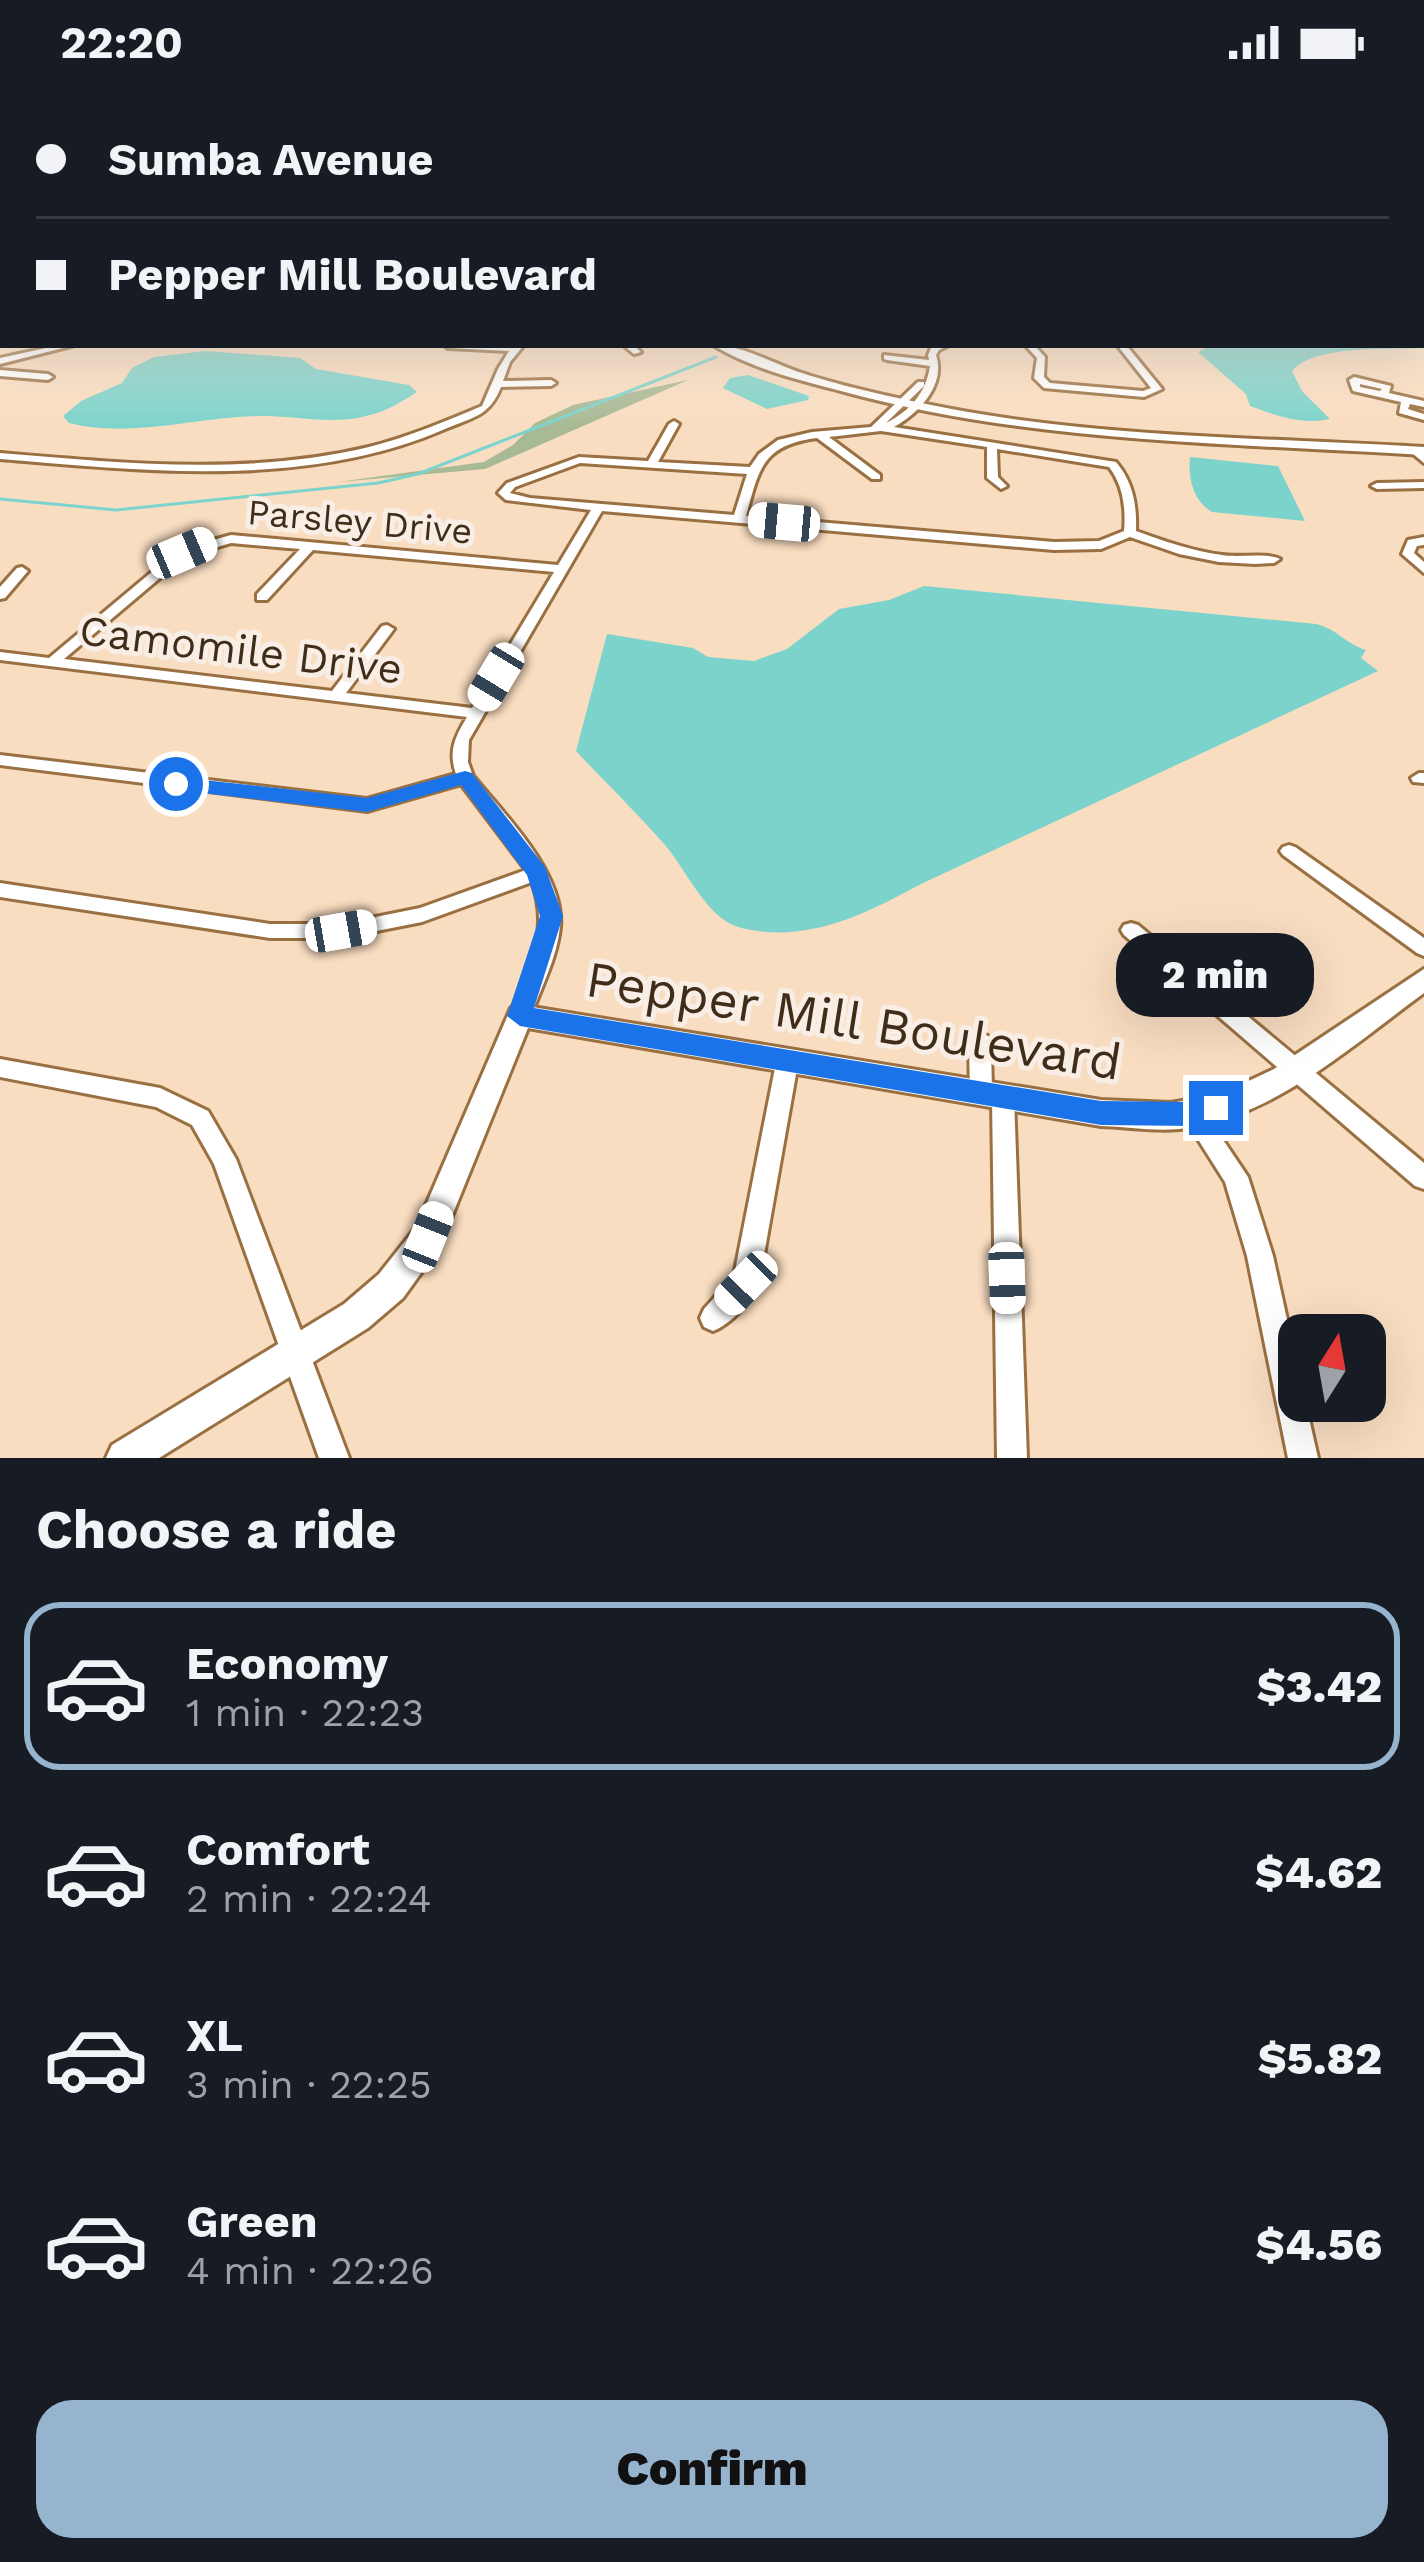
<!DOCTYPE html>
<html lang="en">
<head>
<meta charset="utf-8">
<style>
  body { margin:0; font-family:"Work Sans",sans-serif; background:#20242c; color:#f1f3f6; height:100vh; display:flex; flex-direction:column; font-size:45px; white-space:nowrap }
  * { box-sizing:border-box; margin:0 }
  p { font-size:39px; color:#9ea1a6 }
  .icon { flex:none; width:66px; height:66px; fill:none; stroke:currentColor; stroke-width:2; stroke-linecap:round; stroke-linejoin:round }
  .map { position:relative; height:1374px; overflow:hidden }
  .details { display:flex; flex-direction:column; background:#171b24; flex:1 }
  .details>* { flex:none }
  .guide { position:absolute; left:0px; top:0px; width:1425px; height:264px; box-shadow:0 12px 48px #0002; display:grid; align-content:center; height:264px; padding:0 36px; background:#171b24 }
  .needle { width:78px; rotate:11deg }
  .controls { position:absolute; left:1278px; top:1230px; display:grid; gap:24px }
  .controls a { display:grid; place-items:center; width:108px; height:108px; border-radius:24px; background:#171b24; box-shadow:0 12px 48px #0002; font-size:60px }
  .end { position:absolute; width:54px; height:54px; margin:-27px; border:15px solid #1a73e8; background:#fff; box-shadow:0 0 0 6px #fff }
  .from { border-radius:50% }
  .bubble { position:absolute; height:84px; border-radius:36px; background:#171b24; box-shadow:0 12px 48px #0002; font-size:39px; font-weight:800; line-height:84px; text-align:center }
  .car { position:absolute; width:36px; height:72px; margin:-36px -18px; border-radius:15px; box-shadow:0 0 9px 3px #0007; background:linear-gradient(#fff 24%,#345 0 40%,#fff 0 76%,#345 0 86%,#fff 0) }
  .guide b { display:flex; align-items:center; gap:42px; height:114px; font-size:45px }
  .guide b+b { border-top:3px solid #363941 }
  .guide i { width:30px; height:30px; background:#f1f3f6 }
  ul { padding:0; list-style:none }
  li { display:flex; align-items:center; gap:36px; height:168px; margin:0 24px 18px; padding:0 12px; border:6px solid transparent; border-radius:36px }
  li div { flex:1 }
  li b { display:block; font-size:45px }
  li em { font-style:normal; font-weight:800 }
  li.current { border-color:#96b4ce }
  li>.icon { width:108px; height:108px; stroke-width:1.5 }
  h2 { padding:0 36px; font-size:54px; line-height:144px }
  .cta { display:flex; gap:24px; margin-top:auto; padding:24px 36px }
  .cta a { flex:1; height:138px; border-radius:36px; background:#96b4ce; color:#111; font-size:48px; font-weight:800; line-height:138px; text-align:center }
  .status { display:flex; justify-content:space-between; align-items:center; height:84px; padding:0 60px; background:#171b24; direction:ltr }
  .status svg { height:33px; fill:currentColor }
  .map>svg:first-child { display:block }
  .green { fill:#a8b995 }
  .water { fill:#7cd3cb }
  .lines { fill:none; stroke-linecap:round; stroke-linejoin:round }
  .stream { stroke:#7cd3cb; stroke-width:3 }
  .minor-casing { stroke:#9a7042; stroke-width:6 }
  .tertiary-casing { stroke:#9a7042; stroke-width:6 }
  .trunk-casing { stroke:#9a7042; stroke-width:6 }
  .minor { fill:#fff; fill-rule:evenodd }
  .tertiary { fill:#fff; fill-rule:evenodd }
  .trunk { fill:#fff; fill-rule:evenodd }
  .route { fill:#1a73e8 }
  .labels { text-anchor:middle; stroke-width:10; stroke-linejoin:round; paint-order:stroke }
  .far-street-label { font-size:36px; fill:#3f2d1a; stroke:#f8eee5 }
  .street-label { font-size:42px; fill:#3f2d1a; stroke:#f8eee5 }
  .near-street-label { font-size:51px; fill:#3f2d1a; stroke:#f8eee5 }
</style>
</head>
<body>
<div class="status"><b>22:20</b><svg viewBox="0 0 49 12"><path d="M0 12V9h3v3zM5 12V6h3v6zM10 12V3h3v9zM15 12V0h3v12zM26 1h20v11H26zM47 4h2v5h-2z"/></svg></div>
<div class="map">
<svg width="1424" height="1374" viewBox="0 0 1424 1374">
  <rect width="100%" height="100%" fill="#f9ddc1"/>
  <!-- green -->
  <path class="green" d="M 688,296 L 485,385 L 338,398 L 484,378 L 513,361 L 535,339 L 573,321 Z"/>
  <!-- water -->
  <path class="water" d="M 1422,233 L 1424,264 C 1389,266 1315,260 1292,287 L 1302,307 L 1330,335 C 1300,341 1278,332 1250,322 L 1246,310 L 1198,268 L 1212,261 L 1422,261 Z
    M 205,267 L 300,274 L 316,285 L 409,301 L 417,308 C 400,319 385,328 366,332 C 331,341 299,332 264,332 C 196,332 136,355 69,339 L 63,332 L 81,317 L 122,299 L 132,284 L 154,273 Z
    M 748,291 L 809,312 L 808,316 L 767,325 L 723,304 L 730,294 Z
    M 1190,373 L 1278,382 L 1305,437 L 1212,428 C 1193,417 1188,395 1190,373 Z
    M 924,502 L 1316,540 C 1337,545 1346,560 1366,566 L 1361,574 L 1378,587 L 921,800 C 864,831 804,861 738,843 C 707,834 685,784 665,761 C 637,729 605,698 576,667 L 607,550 L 693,564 L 708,573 L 754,577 L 787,565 L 839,525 L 889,516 Z"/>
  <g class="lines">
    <!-- stream -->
    <path class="stream" d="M 0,415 L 116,426 L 378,399 L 418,390 L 716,273"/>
    <!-- minor casing -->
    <g class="minor-casing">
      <path id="minor" d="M 1422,151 L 1424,151 L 1424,153 L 1422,153 Z
        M 60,261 L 75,261 L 0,280 L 0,274 Z
        M 444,261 L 524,261 L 510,278 L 503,297 L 551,296 L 556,299 L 551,302 L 501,303 C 489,333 473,333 445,345 C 308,405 145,387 0,375 L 0,369 C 121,379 249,392 369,363 C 408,353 444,338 482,322 L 498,285 L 509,267 L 448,264 Z
        M 623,261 L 633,261 L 641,268 L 634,270 Z
        M 949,261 L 939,266 L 936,271 C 946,301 919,329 894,343 L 1116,378 C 1133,398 1137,421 1136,447 C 1164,457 1192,467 1222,471 C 1241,474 1265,468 1280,475 L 1274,479 L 1255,480 L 1219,478 L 1179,470 L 1130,453 L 1101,465 L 1054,466 L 602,427 L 469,656 L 468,678 L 473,692 C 504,730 565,790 560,843 C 557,874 541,903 531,932 L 527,938 L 520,941 L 513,938 L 509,932 C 528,885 551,849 532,798 L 422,838 L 341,854 L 270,854 L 0,813 L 0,799 L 270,840 L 341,840 L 420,824 L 526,786 L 461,700 L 367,727 L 0,681 L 0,671 L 367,715 L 456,690 C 448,667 455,653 467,633 L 0,576 L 0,568 L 49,574 L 178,466 L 231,451 L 558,481 L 591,426 L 506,416 L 498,409 L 507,399 L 579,373 L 648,377 L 669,340 L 674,337 L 679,340 L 658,378 L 750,383 L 759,370 L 778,356 L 812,348 L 871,343 L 918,298 L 924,298 L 924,302 L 886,339 C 910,327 926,309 930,282 L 887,276 L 884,275 L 884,271 L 929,276 L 928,271 L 932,262 ZM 881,347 L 987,363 L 987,394 L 1001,405 L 1007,402 L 998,393 L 997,365 L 1109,383 C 1123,401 1126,424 1124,447 L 1099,457 L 1054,458 L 746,432 C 759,385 762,361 817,354 L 872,395 L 880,395 L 880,391 L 829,353 ZM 580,379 L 747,390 L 734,431 L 530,414 L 510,409 L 515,403 ZM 231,459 L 300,465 L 257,510 L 257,516 L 267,516 L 313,466 L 554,488 L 472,624 L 346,609 L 394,545 L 387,541 L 382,542 L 332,607 L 64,575 L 186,472 Z
        M 1025,261 L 1034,261 L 1045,273 L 1044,293 L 1050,299 L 1143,307 L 1151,304 L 1117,261 L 1126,261 L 1162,305 L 1144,313 L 1044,304 L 1034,294 L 1037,274 Z
        M 0,286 L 48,290 L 53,293 L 48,296 L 0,292 Z
        M 1354,293 L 1391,302 L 1389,309 L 1424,317 L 1424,323 L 1410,320 L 1408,325 L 1424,330 L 1424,336 L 1399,329 L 1401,318 L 1353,307 L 1349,296 ZM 1360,300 L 1382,305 L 1380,307 L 1360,303 Z
        M 1412,365 L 1420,365 L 1424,370 L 1424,379 L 1412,369 Z
        M 1424,398 L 1424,404 L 1377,405 L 1371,402 L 1377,399 Z
        M 1424,453 L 1424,461 L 1417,462 L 1414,469 L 1424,478 L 1424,489 L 1402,470 L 1408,456 Z
        M 22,483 L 28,487 L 5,514 L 0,515 L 0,503 L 17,484 Z
        M 1419,689 L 1424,689 L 1424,699 L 1413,698 L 1411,694 Z
        M 1289,761 L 1295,763 L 1424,854 L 1424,872 L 1417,869 L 1283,771 L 1280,767 L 1283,763 Z
        M 1131,839 L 1138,841 L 1424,1079 L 1424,1105 L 1415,1102 L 1124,851 L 1121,846 L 1124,841 Z
        M 980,949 L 988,952 L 991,958 L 992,1010 L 989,1017 L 981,1020 L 973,1017 L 970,1010 L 969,958 L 972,952 Z
        M 787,970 L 795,972 L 798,979 L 759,1199 C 752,1217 731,1240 713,1247 L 704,1243 L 700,1234 L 704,1225 L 734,1192 L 776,979 L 779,972 Z
        M 0,975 L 160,1004 L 208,1027 L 236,1075 L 349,1374 L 319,1374 L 214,1080 L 192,1041 L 156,1023 L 0,993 Z
        M 1003,1004 L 1011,1007 L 1014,1014 L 1027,1374 L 997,1374 L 992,1014 L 995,1007 Z
        M 1193,1020 L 1201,1023 L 1248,1093 L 1273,1172 L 1299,1290 L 1299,1317 L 1305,1317 L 1318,1374 L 1288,1374 L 1247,1172 L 1225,1098 L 1182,1030 L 1185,1023 Z"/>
    </g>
    <!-- tertiary casing -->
    <g class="tertiary-casing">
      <path id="tertiary" d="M 713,261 C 745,261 776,282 808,291 C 860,307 914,318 968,328 C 1118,354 1273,354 1424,363 L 1424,371 C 1230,359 1030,359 841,307 C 799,296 750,284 713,261 Z
        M 1424,885 L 1424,909 C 1353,961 1282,1026 1194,1043 C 1163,1049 1131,1043 1101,1042 L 528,944 L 439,1164 L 403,1214 L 368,1244 L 159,1374 L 106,1374 L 112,1361 L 344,1220 L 379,1190 L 417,1142 L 511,924 L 520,921 L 1101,1016 L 1171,1019 L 1221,1010 L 1274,985 Z"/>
    </g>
    <!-- trunk casing -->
    <g class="trunk-casing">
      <path id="trunk" d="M 3,234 L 3,242 L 0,243 L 0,235 Z"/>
    </g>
    <!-- minor -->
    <use href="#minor" class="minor"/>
    <!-- tertiary -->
    <use href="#tertiary" class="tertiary"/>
    <!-- trunk -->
    <use href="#trunk" class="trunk"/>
  </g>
  <!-- sky -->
  <linearGradient id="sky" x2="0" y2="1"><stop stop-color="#7dc0dc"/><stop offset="0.44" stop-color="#fcf0e3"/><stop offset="1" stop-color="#fcf0e3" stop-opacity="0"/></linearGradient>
  <rect width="1424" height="344" fill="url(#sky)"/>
  <!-- route -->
  <path class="route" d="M 465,687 L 472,689 L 545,783 L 563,832 L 534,924 L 1101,1017 L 1192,1018 L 1216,1012 L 1225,1015 L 1229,1024 L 1225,1032 L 1192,1042 L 1101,1041 L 520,942 L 507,932 L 540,832 L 527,791 L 461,701 L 367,728 L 176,706 L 166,700 L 176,693 L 367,714 Z"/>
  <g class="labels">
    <!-- far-street labels -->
    <g class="far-street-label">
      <text transform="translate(360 437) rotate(5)" y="13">Parsley Drive</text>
    </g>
    <!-- street labels -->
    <g class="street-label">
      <text transform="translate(241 565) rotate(7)" y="15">Camomile Drive</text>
    </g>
    <!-- near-street labels -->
    <g class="near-street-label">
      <text transform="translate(854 936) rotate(9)" y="18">Pepper Mill Boulevard</text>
    </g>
  </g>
</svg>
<div class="controls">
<a><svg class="needle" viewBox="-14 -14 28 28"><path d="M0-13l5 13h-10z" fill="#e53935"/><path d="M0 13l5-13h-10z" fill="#9ea1a6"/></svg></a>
</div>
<i class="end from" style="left:176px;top:700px"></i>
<i class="end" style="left:1216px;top:1024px"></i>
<div class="bubble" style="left:1116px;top:849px;width:198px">2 min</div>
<i class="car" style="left:784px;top:438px;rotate:275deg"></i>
<i class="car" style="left:182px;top:469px;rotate:67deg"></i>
<i class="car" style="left:496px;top:593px;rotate:211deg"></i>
<i class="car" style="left:341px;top:847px;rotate:80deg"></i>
<i class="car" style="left:428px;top:1153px;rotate:22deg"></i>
<i class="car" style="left:1007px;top:1194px;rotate:178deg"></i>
<i class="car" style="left:746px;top:1199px;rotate:224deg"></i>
<div class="guide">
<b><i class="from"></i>Sumba Avenue</b>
<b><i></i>Pepper Mill Boulevard</b>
</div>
</div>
<section class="details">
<h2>Choose a ride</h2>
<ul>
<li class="current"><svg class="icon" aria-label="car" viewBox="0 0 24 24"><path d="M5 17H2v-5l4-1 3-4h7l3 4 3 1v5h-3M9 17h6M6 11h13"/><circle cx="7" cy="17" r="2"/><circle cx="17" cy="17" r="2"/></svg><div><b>Economy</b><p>1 min · 22:23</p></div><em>$3.42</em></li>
<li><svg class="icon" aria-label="car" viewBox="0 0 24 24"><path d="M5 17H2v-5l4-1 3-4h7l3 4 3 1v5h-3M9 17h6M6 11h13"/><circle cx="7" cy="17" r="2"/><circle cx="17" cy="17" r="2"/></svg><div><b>Comfort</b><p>2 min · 22:24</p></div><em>$4.62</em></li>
<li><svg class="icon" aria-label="car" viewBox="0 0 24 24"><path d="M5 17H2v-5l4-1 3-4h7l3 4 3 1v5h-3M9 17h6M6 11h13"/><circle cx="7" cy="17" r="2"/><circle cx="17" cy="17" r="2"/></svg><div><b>XL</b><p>3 min · 22:25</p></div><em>$5.82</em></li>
<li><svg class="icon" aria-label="car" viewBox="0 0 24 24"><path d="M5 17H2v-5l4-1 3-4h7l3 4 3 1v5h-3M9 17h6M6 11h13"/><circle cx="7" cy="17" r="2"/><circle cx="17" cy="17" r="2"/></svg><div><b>Green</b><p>4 min · 22:26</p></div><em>$4.56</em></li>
</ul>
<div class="cta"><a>Confirm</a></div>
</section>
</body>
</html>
